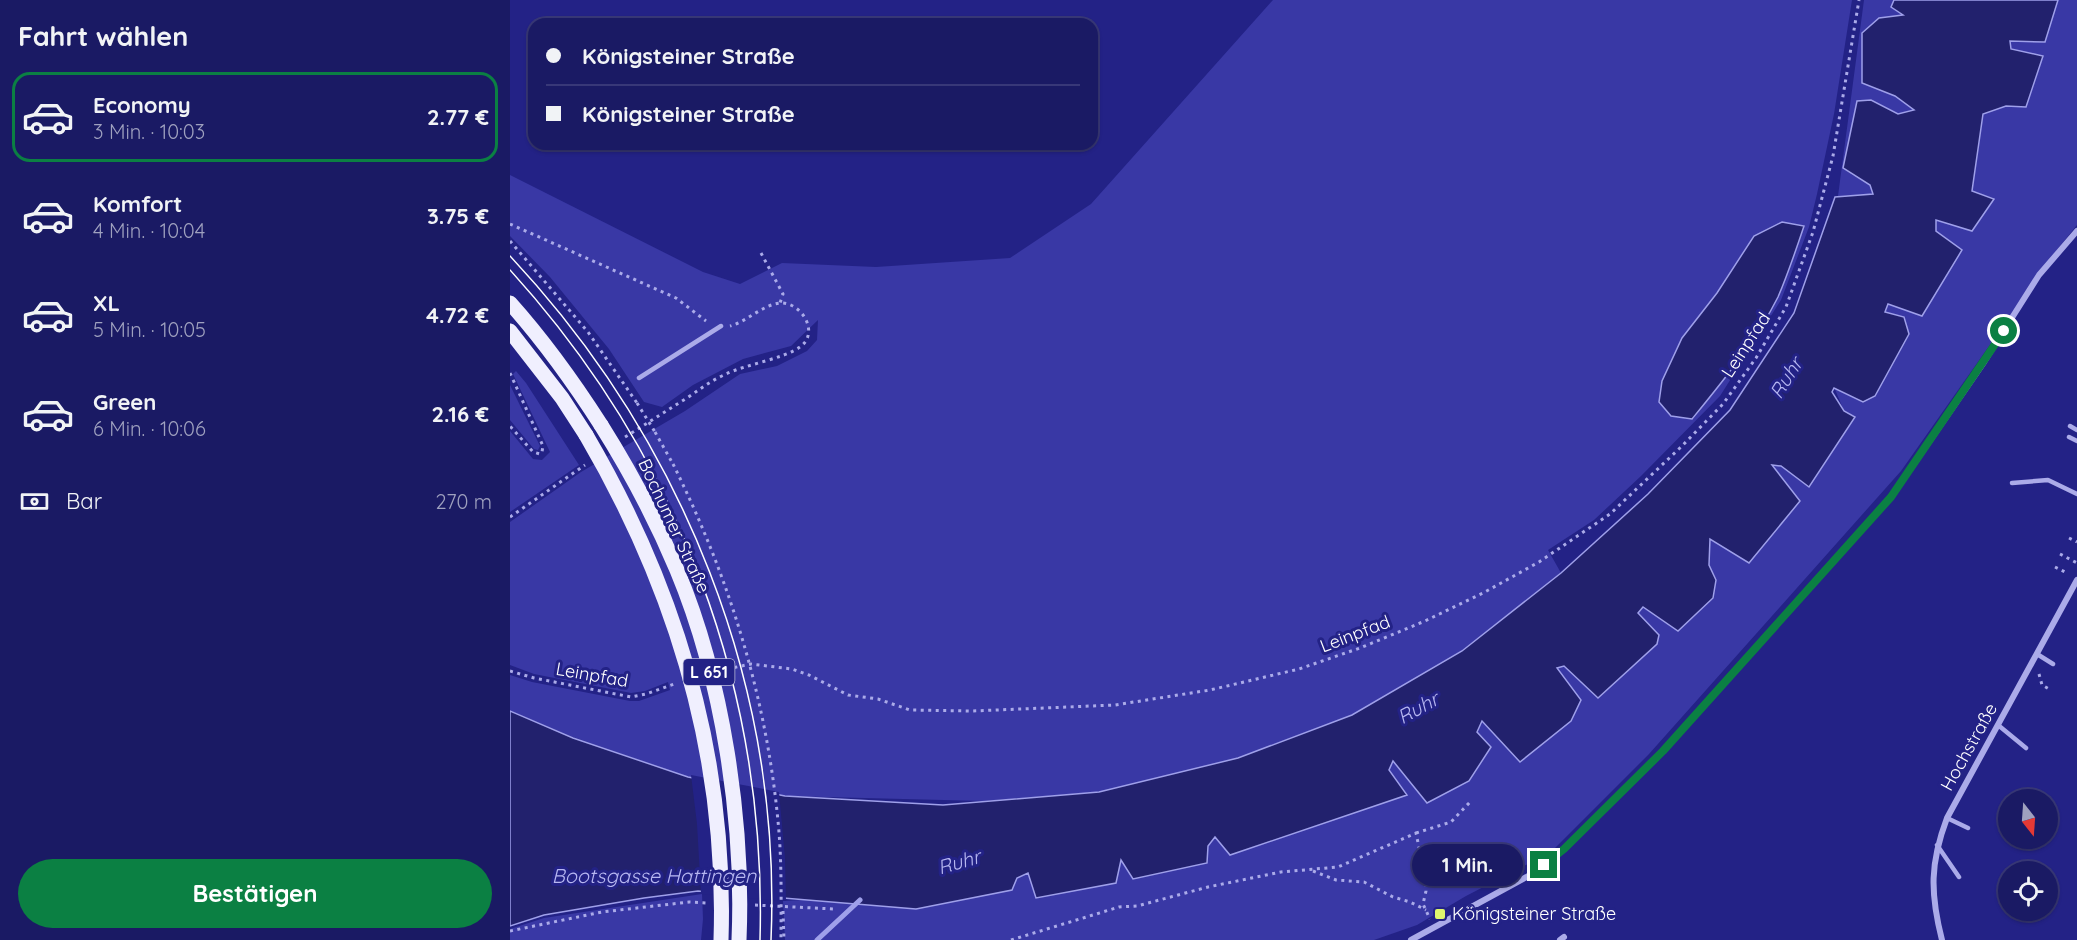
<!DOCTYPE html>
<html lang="de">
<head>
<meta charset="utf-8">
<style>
  body { margin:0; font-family:Quicksand,sans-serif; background:#23236a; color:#f1f3f6; height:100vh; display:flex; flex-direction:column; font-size:22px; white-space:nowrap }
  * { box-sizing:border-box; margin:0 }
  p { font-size:20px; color:#9fa1bf }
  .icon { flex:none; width:33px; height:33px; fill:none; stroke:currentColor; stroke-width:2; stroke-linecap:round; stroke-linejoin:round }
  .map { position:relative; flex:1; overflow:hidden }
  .panel { display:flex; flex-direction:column; background:#1a1a64; width:510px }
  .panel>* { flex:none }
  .top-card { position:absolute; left:18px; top:18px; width:570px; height:132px; border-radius:18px; box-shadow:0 2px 4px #0004,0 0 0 2px #383878; display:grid; align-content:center; height:132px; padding:0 18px; background:#1a1a64 }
  .needle { width:39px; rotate:163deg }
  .buttons { position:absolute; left:1488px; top:789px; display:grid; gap:12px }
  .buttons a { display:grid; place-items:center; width:60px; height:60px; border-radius:50%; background:#1a1a64; box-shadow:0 2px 4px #0004,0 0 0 2px #383878; font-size:30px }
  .end { position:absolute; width:27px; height:27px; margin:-14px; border:8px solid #0b8043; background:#fff; box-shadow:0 0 0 3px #fff }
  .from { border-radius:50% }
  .bubble { position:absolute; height:42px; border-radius:21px; background:#1a1a64; box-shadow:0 2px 4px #0004,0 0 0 2px #383878; font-size:20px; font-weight:800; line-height:42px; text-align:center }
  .top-card b { display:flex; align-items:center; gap:21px; height:57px; font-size:22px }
  .top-card b+b { border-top:2px solid #383878 }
  .top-card i { width:15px; height:15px; background:#f1f3f6 }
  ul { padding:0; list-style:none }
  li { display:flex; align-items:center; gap:18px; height:90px; margin:0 12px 9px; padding:0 6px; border:3px solid transparent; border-radius:18px }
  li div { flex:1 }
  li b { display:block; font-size:22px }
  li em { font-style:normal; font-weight:800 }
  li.current { border-color:#0b8043 }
  li>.icon { width:54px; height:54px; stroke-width:1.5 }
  h2 { padding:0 18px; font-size:27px; line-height:72px }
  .pay { display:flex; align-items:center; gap:15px; height:66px; padding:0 18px; font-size:22px }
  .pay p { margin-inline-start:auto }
  .action { display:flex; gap:12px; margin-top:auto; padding:12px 18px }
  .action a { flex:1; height:69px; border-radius:36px; background:#0b8043; color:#fff; font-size:24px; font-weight:800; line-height:69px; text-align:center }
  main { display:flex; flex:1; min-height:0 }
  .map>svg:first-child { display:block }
  .green { fill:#3938a5 }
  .water { fill:#22216d; stroke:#9fa0ea; stroke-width:1.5 }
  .pier { fill:#232286 }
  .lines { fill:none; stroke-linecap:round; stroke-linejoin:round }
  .stream { stroke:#9fa0ea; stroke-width:5 }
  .path { stroke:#ababe9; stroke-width:3; stroke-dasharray:3 4.5; stroke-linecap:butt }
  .lane { stroke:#ababe9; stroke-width:4.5 }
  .street { stroke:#ababe9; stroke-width:6 }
  .primary { stroke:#f0effe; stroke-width:15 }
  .tram { stroke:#fff; stroke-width:1.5 }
  .path-bridge { stroke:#ababe9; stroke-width:3; stroke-dasharray:3 4.5; stroke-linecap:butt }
  .primary-bridge { stroke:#f0effe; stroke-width:15 }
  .route { stroke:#0b8043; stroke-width:8 }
  .poi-dot { fill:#dff66d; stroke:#232286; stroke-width:2 }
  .labels { text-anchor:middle; stroke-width:6; stroke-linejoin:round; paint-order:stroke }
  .shield { fill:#232286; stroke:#bdbddb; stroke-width:1.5 }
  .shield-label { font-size:16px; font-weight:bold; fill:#fff }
  .street-label { font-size:18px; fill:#fff; stroke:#232286 }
  .poi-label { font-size:18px; fill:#fff; stroke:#232286; text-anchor:start }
  .water-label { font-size:20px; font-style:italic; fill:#b7b7f1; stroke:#232286 }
</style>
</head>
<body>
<main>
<section class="panel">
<h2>Fahrt wählen</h2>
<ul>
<li class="current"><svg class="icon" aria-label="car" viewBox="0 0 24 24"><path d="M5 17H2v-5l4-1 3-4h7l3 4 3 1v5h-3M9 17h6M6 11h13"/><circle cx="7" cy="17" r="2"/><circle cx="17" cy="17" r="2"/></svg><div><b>Economy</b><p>3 Min. · 10:03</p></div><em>2.77 €</em></li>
<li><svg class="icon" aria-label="car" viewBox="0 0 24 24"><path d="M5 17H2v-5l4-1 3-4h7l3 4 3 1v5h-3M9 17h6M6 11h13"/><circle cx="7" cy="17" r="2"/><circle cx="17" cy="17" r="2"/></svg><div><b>Komfort</b><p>4 Min. · 10:04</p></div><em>3.75 €</em></li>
<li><svg class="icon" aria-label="car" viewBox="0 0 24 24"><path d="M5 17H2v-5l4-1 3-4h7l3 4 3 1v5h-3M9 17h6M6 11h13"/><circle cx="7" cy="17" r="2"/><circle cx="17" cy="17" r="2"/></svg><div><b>XL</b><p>5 Min. · 10:05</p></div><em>4.72 €</em></li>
<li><svg class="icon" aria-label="car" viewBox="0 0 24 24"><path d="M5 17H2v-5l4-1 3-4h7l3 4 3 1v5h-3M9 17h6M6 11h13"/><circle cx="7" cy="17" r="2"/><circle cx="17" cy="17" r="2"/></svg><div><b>Green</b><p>6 Min. · 10:06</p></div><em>2.16 €</em></li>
</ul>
<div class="pay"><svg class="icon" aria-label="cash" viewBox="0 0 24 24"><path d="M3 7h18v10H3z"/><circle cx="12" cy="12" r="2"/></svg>Bar<p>270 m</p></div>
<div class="action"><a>Bestätigen</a></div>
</section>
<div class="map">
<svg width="1567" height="940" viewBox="0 0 1567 940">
  <rect width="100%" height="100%" fill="#232286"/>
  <!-- green -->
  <path class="green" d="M 763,0 L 1342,0 L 1324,114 L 1307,194 L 1299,227 L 1271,300 L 1210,396 L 1131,476 L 1084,520 L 1038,550 L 1051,573 L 952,651 L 842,715 L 728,758 L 589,792 L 473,801 L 275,796 L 178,777 L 63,737 L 0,711 L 0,675 L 22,682 L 120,701 L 129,701 L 160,690 L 158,682 L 135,691 L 121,693 L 24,674 L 0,665 L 0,522 L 71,472 L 175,411 L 230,374 L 267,366 L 297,351 L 307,340 L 308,320 L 281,346 L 233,359 L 183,385 L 152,407 L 134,402 L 99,349 L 40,277 L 0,236 L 0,175 L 193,272 L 230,284 L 272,263 L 366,267 L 500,258 L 581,204 Z
    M 1354,0 L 1384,0 L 1381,7 L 1394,15 L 1352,83 L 1385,96 L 1404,110 L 1388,114 L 1361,100 L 1341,174 L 1360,185 L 1363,194 L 1328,196 Z
    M 1548,0 L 1567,0 L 1567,225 L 1546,251 L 1391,471 L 1139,754 L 1041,852 L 956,896 L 907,925 L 864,940 L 275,940 L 273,901 L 311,899 L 507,878 L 518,873 L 526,898 L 611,860 L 697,863 L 698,845 L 705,837 L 799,827 L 896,795 L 878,770 L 883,760 L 917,803 L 959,781 L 981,747 L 967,732 L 972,721 L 1010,762 L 1047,668 L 1054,666 L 1087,698 L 1149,635 L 1127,613 L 1133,607 L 1168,631 L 1206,580 L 1199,565 L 1200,539 L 1262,464 L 1271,466 L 1299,487 L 1345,417 L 1334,411 L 1324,387 L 1353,402 L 1378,304 L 1452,250 L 1426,231 L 1426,219 L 1483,198 L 1462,191 L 1473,114 L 1496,106 L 1532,56 L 1501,49 L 1500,40 L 1535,42 Z
    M 6,371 L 16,383 L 69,465 L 0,512 L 0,431 L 23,459 L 32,460 L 40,452 L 3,374 Z
    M 0,385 L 30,446 L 28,450 L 24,449 L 0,420 Z
    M 192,894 L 193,919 L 191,940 L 0,940 L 0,929 L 34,918 Z"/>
  <!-- water -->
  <path class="water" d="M 1384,0 L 1548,0 L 1535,42 L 1500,41 L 1501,49 L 1533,56 L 1516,107 L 1496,106 L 1473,114 L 1462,191 L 1484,199 L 1462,231 L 1426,220 L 1426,231 L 1452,250 L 1412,316 L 1378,304 L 1375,312 L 1394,317 L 1399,334 L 1365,396 L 1353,402 L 1324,388 L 1322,392 L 1334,411 L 1345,417 L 1299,487 L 1271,466 L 1262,465 L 1290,501 L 1239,563 L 1200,539 L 1199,565 L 1206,580 L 1203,598 L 1168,631 L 1133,607 L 1128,613 L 1149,635 L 1147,644 L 1088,698 L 1054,666 L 1047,668 L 1071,700 L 1061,721 L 1010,762 L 972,721 L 967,732 L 981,747 L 959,781 L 917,803 L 883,761 L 879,770 L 897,795 L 720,855 L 705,837 L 698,846 L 697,863 L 623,879 L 611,860 L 606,883 L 526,898 L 518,873 L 507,878 L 502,890 L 406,909 L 188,891 L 134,898 L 34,915 L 0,926 L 0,711 L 63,738 L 178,777 L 275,796 L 433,805 L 589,792 L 728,758 L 842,715 L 952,651 L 1051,573 L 1138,494 L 1220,410 L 1284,313 L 1325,197 L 1363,194 L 1360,185 L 1333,168 L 1347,101 L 1361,100 L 1388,114 L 1404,110 L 1385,96 L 1352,83 L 1352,33 L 1369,18 L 1393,15 L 1381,7 Z
    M 1272,222 L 1294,226 C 1286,250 1278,274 1268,297 C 1246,341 1213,381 1182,419 L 1161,416 L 1149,402 L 1152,381 L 1172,338 L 1207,293 L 1244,236 Z"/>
  <!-- pier -->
  <path class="pier" d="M 181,775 L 269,792 L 275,858 L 276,901 L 191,894 L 187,824 Z"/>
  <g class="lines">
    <!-- stream -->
    <path class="stream" d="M 307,940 L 350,900"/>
    <!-- path -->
    <path class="path" d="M 0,224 L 166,298 L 196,321
      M 0,241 L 78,332 L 127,403
      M 251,253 L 273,294 L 270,303
      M 0,373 L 33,446 L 32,452 L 30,454 L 23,452 L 0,426
      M 145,432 L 163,464
      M 115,437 C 136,424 156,411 177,398 C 190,389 202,380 216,374 C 237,364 273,359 290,347 C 310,333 292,302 270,303 C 252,305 238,321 220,326
      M 0,517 L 75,465
      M 1559,538 L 1567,542
      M 1550,554 L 1567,563
      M 1545,567 L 1557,573
      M 217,669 L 241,664 L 282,669 L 299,675 L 338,695 L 368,699 L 400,710 L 463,711 L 605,705 L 700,690 L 789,669 L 850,648 L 915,621 L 973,593 L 1029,562 L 1100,514 L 1171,447 L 1213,404 L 1246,358 L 1276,307 L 1303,232 L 1323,156 L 1349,0
      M 0,671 L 24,678 L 121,697 L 136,694 L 167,683
      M 1529,674 L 1532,685 L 1539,689
      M 906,833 L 941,822 L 960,802
      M 803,871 L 826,880 L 854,882 L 883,897 L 900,902 L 916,910
      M 245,905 L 323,909
      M 273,911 L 274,940
      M 0,931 L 92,912 L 179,902 L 197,903
      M 501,940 L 609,907 L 627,906 L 698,887 L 771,872 L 828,867 L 906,833 L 915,876 L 916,891 L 913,904 L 920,919"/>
    <!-- lane -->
    <path class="lane" d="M 129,378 L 211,326
      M 1560,426 L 1567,430
      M 1559,437 L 1567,441
      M 1502,483 L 1538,480 L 1567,494
      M 1527,654 L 1543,664
      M 1488,725 L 1516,748
      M 1437,818 L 1458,828
      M 1427,845 L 1449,877"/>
    <!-- street -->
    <path class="street" d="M 901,940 L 1022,874 L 1054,849 L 1153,751 L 1381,497 L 1474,362 L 1529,275 L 1567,231
      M 1050,940 L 1054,937
      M 1432,940 C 1420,893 1420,863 1437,818 L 1567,580"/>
    <!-- primary -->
    <path class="primary" d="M 0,303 C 34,341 64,383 91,425
      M 0,331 L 52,398 L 76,435"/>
    <!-- tram -->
    <path class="tram" d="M 0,256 C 173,441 272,685 261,940
      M 0,270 C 169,456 257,689 250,940"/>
    <!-- path-bridge -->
    <path class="path-bridge" d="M 127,403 L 145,432
      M 163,464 C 219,577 256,696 268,821 C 272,861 271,900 271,940"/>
    <!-- primary-bridge -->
    <path class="primary-bridge" d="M 91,425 C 120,471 146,520 167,570 C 213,680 234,822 229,940
      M 76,435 C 168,592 217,758 211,940"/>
  </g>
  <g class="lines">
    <!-- route -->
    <path class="route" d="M 1034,865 L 1054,849 L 1153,751 L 1381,497 L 1494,331"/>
  </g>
  <!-- markers -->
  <rect class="poi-dot" x="924" y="908" width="12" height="12" rx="3"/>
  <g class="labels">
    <!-- shield labels -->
    <rect class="shield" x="173.5" y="659" width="51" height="26" rx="4.5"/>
    <g class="shield-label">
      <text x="199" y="678">L 651</text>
    </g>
    <!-- street labels -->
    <g class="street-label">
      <text transform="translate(1236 345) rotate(-57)" y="6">Leinpfad</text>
      <text transform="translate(164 526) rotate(65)" y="6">Bochumer Straße</text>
      <text transform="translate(845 634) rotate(-21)" y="6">Leinpfad</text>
      <text transform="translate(82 675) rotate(10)" y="6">Leinpfad</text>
      <text transform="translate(1459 747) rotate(-61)" y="6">Hochstraße</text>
    </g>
    <!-- poi labels -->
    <g class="poi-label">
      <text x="942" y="920">Königsteiner Straße</text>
    </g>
    <!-- water labels -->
    <g class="water-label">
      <text transform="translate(1276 378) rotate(-58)" y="7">Ruhr</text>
      <text transform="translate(908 708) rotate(-29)" y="7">Ruhr</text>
      <text transform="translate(449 862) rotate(-16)" y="7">Ruhr</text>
      <text x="144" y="883">Bootsgasse Hattingen</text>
    </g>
  </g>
</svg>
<div class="buttons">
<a><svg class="needle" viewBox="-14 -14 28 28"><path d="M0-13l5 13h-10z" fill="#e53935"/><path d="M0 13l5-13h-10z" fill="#9fa1bf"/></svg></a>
<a><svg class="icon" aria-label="locate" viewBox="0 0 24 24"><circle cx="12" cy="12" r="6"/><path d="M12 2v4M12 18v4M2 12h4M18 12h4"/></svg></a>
</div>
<i class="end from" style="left:1494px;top:331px"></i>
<i class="end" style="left:1034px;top:865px"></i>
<div class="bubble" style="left:902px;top:844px;width:111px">1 Min.</div>
<div class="top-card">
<b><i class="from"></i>Königsteiner Straße</b>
<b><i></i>Königsteiner Straße</b>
</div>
</div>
</main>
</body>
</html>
